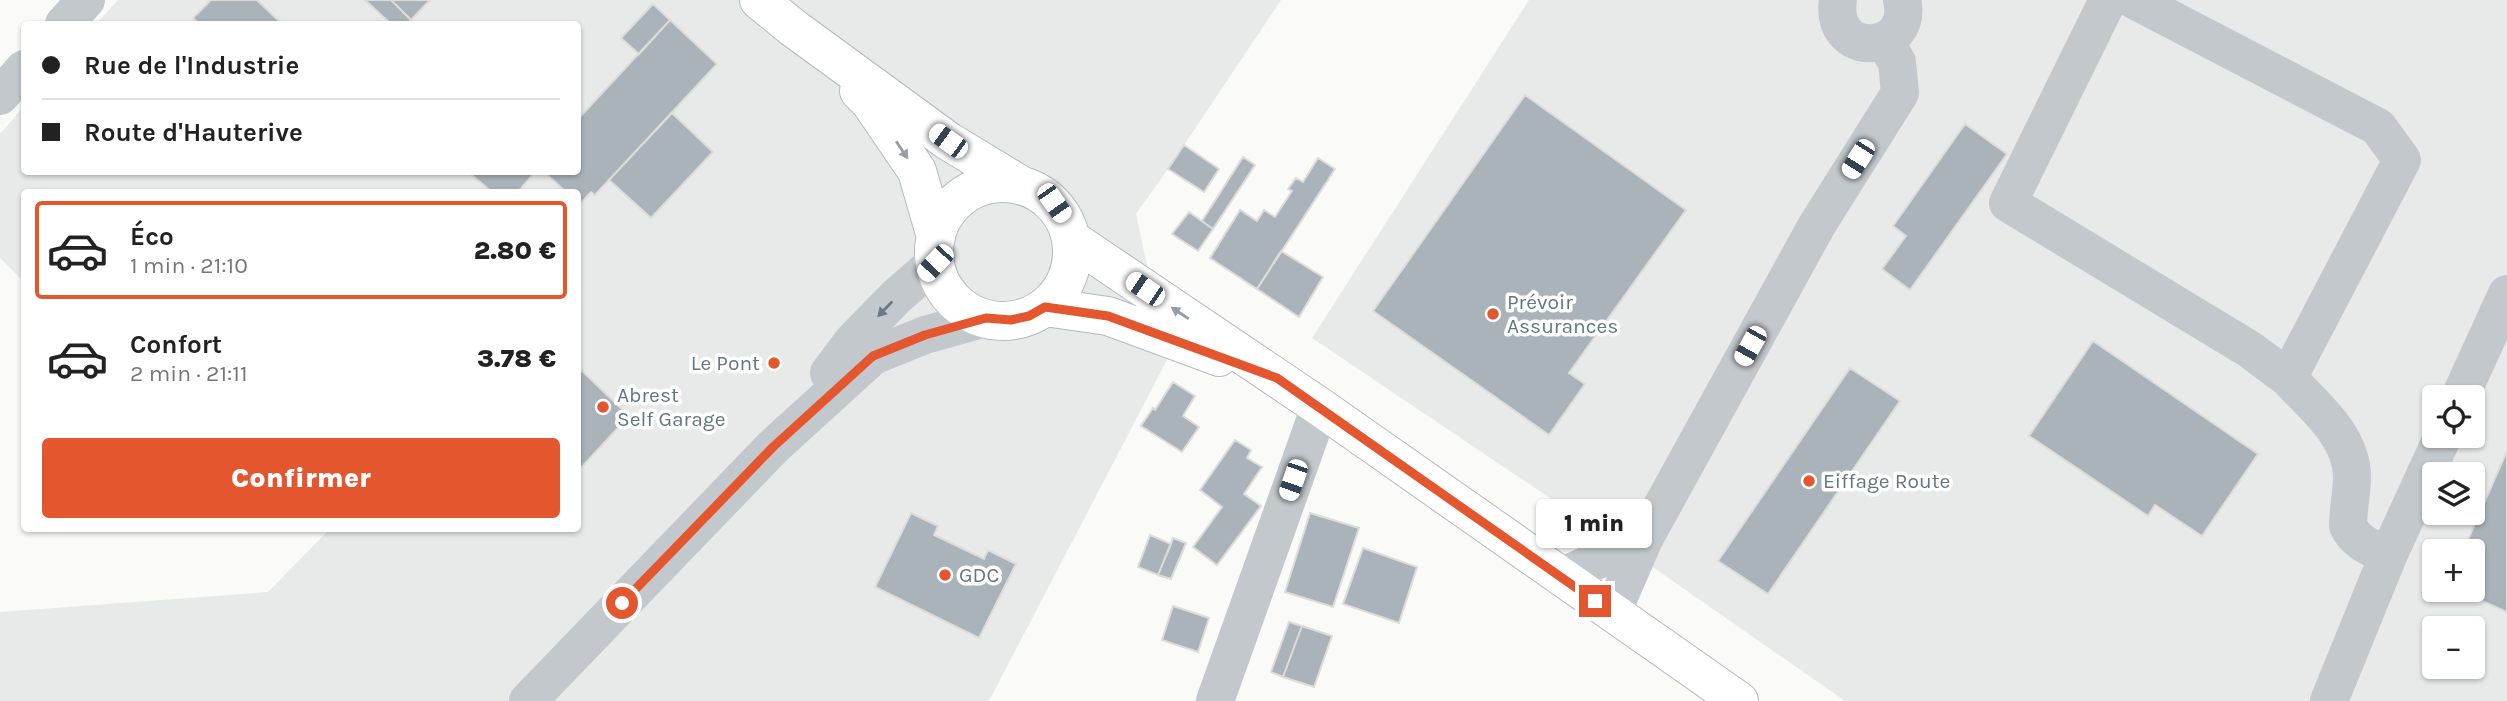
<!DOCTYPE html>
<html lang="fr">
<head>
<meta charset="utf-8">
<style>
  body { margin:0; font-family:Karla,sans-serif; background:#f6f6f6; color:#222; height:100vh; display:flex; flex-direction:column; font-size:26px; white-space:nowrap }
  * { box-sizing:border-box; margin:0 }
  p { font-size:23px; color:#767676 }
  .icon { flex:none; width:38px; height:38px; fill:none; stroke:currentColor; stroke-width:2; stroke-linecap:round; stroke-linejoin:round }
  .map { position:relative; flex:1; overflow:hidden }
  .details { position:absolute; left:21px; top:189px; width:560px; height:343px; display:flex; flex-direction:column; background:#fff; border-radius:7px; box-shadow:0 2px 5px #0004 }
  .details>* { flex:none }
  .top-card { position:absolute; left:21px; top:21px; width:560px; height:154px; border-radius:7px; box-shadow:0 2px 5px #0004; display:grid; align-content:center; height:154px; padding:0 21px; background:#fff }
  .buttons { position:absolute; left:2422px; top:385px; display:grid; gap:14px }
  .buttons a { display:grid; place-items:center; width:63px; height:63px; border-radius:7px; background:#fff; box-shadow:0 2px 5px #0004; font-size:35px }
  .end { position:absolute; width:32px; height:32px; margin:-16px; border:9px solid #e4572e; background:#fff; box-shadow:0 0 0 4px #fff }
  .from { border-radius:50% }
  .bubble { position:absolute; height:49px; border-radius:7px; background:#fff; box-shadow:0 2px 5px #0004; font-size:23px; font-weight:800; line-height:49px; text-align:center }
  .car { position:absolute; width:21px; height:42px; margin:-21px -10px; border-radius:9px; box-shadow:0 0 5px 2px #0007; background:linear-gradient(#fff 24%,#345 0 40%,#fff 0 76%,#345 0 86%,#fff 0) }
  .top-card b { display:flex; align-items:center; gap:24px; height:66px; font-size:26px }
  .top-card b+b { border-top:2px solid #e0e0e0 }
  .top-card i { width:18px; height:18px; background:#222 }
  ul { padding:12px 0 0; list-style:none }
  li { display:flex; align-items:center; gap:21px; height:98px; margin:0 14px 10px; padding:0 7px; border:4px solid transparent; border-radius:7px }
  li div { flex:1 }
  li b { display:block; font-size:26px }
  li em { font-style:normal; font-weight:800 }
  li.active { border-color:#e4572e }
  li>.icon { width:63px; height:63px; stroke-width:1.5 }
  .primary-button { display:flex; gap:14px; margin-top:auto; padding:14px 21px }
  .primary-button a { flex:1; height:80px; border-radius:7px; background:#e4572e; color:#fff; font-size:28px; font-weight:800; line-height:80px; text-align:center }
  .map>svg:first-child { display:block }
  .built { fill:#e8e9e9; fill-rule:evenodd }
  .building { fill:#aab3b9; stroke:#dcdcda; stroke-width:2 }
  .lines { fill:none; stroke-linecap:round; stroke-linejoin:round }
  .major-casing { stroke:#b5babe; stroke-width:40 }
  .minor { stroke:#c3c8cc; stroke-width:38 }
  .major { stroke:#fff; stroke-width:38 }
  .oneway { fill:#939fa8 }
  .oneway2 { fill:#6a7a87 }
  .route { stroke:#e4572e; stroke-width:9 }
  .poi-dot { fill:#e4572e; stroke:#fff; stroke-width:2.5 }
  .labels { text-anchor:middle; stroke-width:7; stroke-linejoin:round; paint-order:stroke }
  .poi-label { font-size:21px; fill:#657683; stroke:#fff; text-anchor:start }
</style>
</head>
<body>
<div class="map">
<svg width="2507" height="701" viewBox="0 0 2507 701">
  <rect width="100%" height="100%" fill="#fafaf8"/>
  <!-- built -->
  <path class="built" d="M 118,0 L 1281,0 L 1168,169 L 1136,214 L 1167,360 L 989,701 L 0,701 L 0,612 L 268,592 L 330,529 L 578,528 L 578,192 L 24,192 L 24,282 L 0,258 L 0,134 L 24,106 L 24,172 L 578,172 L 578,24 L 96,24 Z
    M 1529,0 L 2507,0 L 2507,701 L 1845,701 L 1657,570 L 1312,338 ZM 2434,397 L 2473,397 L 2473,436 L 2434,436 ZM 2434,474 L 2473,474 L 2473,513 L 2434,513 ZM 2434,551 L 2473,551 L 2473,590 L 2434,590 ZM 2434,628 L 2473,628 L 2473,667 L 2434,667 Z"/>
  <!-- building -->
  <path class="building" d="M 211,0 L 257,0 L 282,24 L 199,24 L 193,18 Z
    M 365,0 L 391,0 L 411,20 L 406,24 L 391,24 Z
    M 391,0 L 430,0 L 411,20 Z
    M 653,4 L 670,20 L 639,54 L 621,38 Z
    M 670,20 L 717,64 L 595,195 L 591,192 L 579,205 L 578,192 L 566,192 L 544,172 L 578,172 L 578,119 Z
    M 1525,95 L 1686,210 L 1569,373 L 1585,384 L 1549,435 L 1373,311 Z
    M 672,113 L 713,152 L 651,218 L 609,180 Z
    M 1965,124 L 2007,154 L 1910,290 L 1882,269 L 1906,236 L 1893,226 Z
    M 1184,145 L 1219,169 L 1204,192 L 1168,169 Z
    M 1243,157 L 1255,165 L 1213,229 L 1202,221 Z
    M 1318,158 L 1335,169 L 1257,289 L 1210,258 L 1240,210 L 1257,221 L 1264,210 L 1275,217 L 1292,191 L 1288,189 L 1296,178 L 1303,182 Z
    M 468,172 L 535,172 L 518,192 L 492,192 Z
    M 1189,212 L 1213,229 L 1198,251 L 1172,234 Z
    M 1281,251 L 1323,277 L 1299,317 L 1257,289 Z
    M 2093,341 L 2258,454 L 2202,536 L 2155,505 L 2148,516 L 2029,436 Z
    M 774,357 L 781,361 L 773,370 L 767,365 Z
    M 578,367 L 629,416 L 578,471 Z
    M 1850,368 L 1900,401 L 1768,594 L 1718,561 Z
    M 1173,382 L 1195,396 L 1183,416 L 1199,427 L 1182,452 L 1141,426 L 1153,408 L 1155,410 Z
    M 1235,440 L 1251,450 L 1247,458 L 1262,467 L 1244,494 L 1261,506 L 1217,565 L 1193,547 L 1222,507 L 1200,490 Z
    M 2507,451 L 2507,612 L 2458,590 L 2473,590 L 2473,551 L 2463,551 Z
    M 911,513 L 938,526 L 934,535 L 984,559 L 988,550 L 1016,564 L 979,638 L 875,587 Z
    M 1310,513 L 1359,528 L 1333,607 L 1285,592 Z
    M 1150,535 L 1171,544 L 1158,575 L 1138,567 Z
    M 1173,538 L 1186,543 L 1171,579 L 1158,575 Z
    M 1363,548 L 1417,567 L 1399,623 L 1343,604 Z
    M 1173,606 L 1209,618 L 1198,652 L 1162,640 Z
    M 1289,622 L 1302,626 L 1283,677 L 1271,672 Z
    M 1302,626 L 1332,636 L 1314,687 L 1283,677 Z"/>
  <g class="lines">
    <!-- major casing -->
    <g class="major-casing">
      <path id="major" d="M 759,0 L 792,27 L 948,141 L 1019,184
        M 859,91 L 870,102 L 917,171 L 936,237
        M934 252a69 69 0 1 1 138 0a69 69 0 1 1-138 0Z
        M 1071,239 L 1320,407 L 1739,701
        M 1045,307 L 1108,316 L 1219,357"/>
    </g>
    <!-- minor -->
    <path class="minor" d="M 1838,0 C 1829,61 1915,54 1902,0
      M 2108,0 L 2008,203 L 2249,349 L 2288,378 L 2402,160 L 2378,127 L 2134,0
      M 64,24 L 86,0
      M 0,96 L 24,69
      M 829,373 L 853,341 L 896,297 L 935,263
      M 2288,378 C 2314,406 2352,436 2352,477 C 2352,493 2348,509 2348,526 C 2356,543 2372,548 2388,556
      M 2460,397 L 2507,294
      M 1561,577 L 1644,539
      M 1612,613 L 1644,539 L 1817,225 L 1900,93 L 1897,62 L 1884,41
      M 528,701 L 773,447 L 873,356 L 925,335 L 986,318
      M 1215,701 L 1320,407
      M 2329,701 L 2388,556 L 2443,436"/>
    <!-- major -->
    <use href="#major" class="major"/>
  </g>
  <!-- one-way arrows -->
  <defs><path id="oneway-solid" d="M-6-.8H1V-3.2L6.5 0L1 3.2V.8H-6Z" transform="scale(1.75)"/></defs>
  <g class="oneway">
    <use href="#oneway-solid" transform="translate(902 150) rotate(56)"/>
    <use href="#oneway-solid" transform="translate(1180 313) rotate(-146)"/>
  </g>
  <use class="oneway2" href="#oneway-solid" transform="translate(885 309) rotate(134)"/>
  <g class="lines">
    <!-- route -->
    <path class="route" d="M 622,603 L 773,447 L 873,356 L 925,335 L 986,318 L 1011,320 L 1029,316 L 1045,307 L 1108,316 L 1277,378 L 1595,601"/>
  </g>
  <!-- markers -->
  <g class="poi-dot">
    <circle cx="1493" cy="314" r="7"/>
    <circle cx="774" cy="363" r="7"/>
    <circle cx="603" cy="407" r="7"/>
    <circle cx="1809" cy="481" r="7"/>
    <circle cx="945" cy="575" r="7"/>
  </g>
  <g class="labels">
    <!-- poi labels -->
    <g class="poi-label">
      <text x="1507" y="309">Prévoir<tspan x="1507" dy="24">Assurances</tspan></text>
      <text x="760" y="370" text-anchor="end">Le Pont</text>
      <text x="617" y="402">Abrest<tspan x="617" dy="24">Self Garage</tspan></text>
      <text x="1823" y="488">Eiffage Route</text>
      <text x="959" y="582">GDC</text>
    </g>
  </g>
</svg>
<div class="buttons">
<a><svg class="icon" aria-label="locate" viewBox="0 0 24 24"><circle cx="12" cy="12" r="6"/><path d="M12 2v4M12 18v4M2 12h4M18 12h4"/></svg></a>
<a><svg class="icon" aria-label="layers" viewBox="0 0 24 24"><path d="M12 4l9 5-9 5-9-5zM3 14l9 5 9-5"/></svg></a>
<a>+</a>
<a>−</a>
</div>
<i class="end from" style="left:622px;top:603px"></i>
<i class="end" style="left:1595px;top:601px"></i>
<div class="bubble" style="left:1536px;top:499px;width:116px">1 min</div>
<i class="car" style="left:948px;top:141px;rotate:306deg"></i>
<i class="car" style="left:1858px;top:159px;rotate:212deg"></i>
<i class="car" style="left:1054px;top:203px;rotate:145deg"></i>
<i class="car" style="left:935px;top:263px;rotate:223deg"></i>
<i class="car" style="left:1145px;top:289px;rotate:304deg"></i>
<i class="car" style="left:1750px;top:346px;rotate:209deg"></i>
<i class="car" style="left:1293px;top:480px;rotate:199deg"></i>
<div class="top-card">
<b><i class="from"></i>Rue de l'Industrie</b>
<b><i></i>Route d'Hauterive</b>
</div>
<section class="details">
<ul>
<li class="active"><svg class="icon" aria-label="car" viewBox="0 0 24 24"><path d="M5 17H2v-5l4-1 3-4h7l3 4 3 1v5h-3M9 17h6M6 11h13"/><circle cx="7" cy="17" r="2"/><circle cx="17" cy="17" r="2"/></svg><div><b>Éco</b><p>1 min · 21:10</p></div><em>2.80 €</em></li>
<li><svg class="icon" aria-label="car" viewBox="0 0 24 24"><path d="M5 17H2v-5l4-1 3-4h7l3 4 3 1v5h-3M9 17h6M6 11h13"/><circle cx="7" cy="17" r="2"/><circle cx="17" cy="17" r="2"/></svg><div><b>Confort</b><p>2 min · 21:11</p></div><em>3.78 €</em></li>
</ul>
<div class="primary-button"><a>Confirmer</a></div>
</section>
</div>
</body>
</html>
